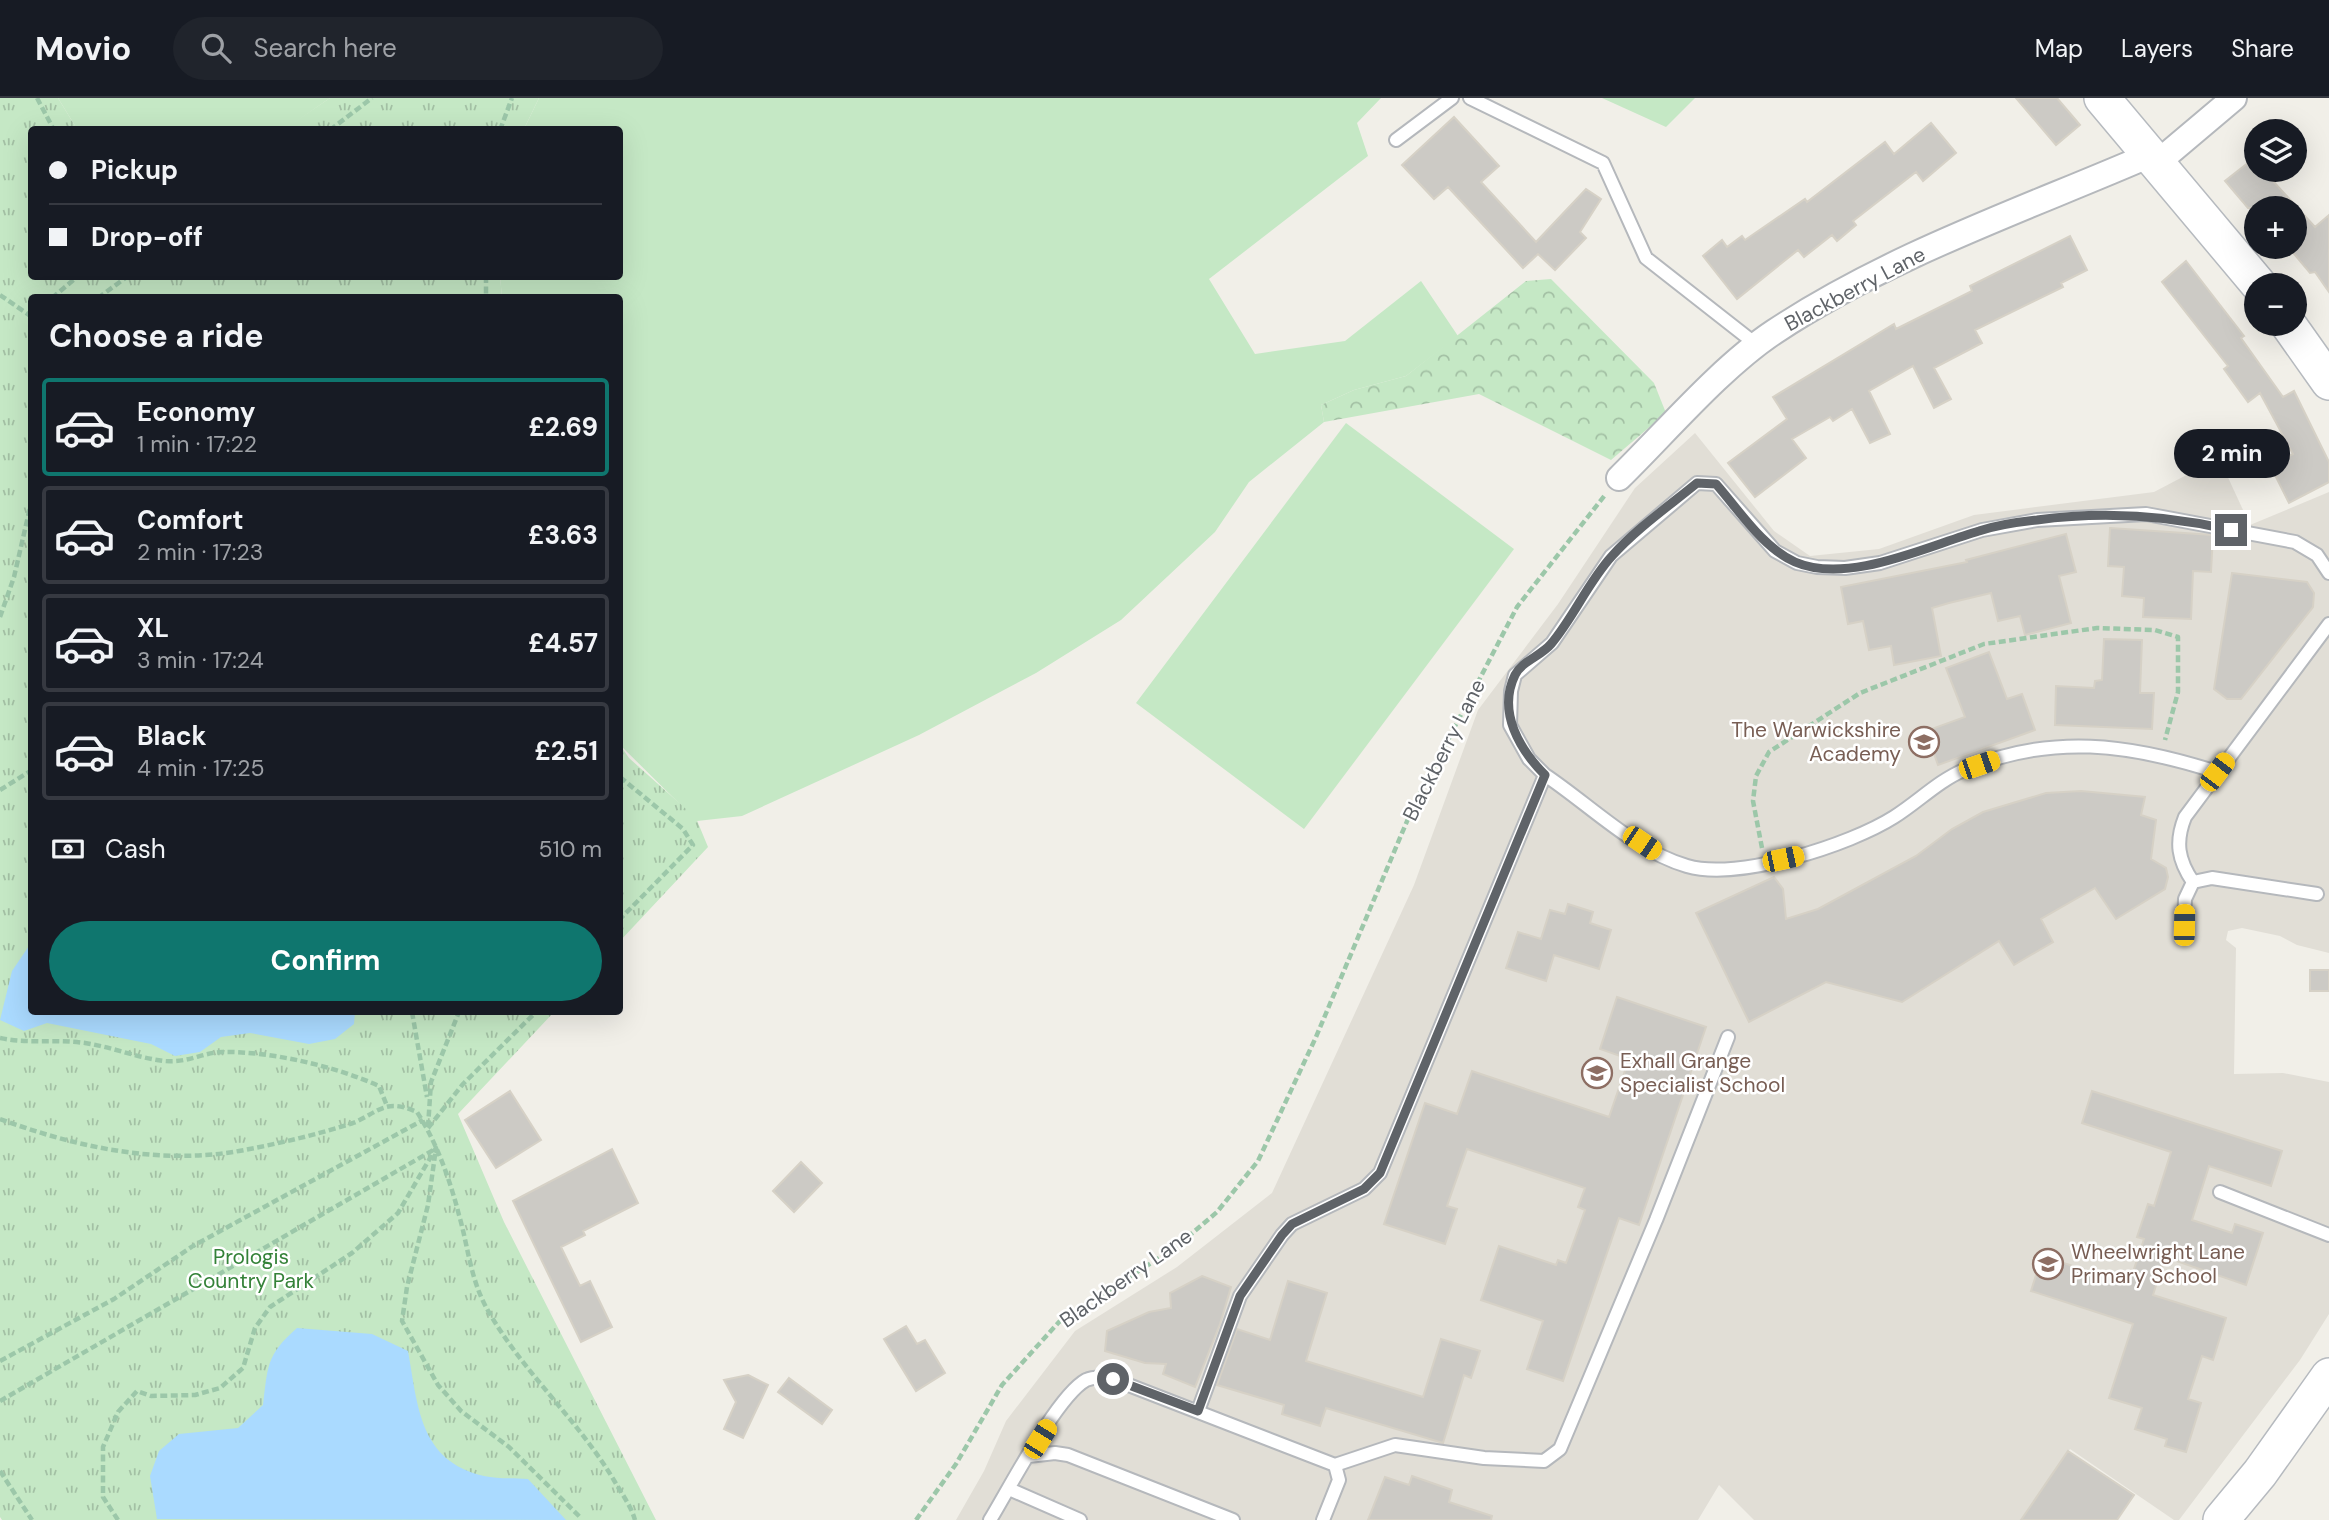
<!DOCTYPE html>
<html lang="en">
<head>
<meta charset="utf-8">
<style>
  body { margin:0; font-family:"DM Sans",sans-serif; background:#20242c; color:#f1f3f6; height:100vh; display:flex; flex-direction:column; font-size:26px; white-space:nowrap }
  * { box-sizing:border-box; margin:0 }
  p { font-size:23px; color:#9ea1a6 }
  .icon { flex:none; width:38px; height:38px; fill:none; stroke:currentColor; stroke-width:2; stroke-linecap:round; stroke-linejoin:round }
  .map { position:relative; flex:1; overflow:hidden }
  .panel { position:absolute; left:28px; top:196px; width:595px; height:721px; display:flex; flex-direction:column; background:#171b24; border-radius:7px; box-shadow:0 7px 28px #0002 }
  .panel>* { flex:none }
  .guide { position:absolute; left:28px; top:28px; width:595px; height:154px; border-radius:7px; box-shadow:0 7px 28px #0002; display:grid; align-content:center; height:154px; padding:0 21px; background:#171b24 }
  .buttons { position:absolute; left:2244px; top:21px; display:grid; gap:14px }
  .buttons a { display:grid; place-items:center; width:63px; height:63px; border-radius:50%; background:#171b24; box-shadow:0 7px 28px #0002; font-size:35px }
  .end { position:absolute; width:32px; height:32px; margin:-16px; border:9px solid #5f6368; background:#fff; box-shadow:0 0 0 4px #fff }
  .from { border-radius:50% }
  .bubble { position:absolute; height:49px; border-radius:24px; background:#171b24; box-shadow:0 7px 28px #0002; font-size:23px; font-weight:700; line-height:49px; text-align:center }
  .car { position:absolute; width:21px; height:42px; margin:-21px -10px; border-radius:9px; box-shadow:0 0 5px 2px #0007; background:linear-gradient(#f5c518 24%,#345 0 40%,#f5c518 0 76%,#345 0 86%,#f5c518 0) }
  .guide b { display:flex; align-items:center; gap:24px; height:66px; font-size:26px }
  .guide b+b { border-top:2px solid #363941 }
  .guide i { width:18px; height:18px; background:#f1f3f6 }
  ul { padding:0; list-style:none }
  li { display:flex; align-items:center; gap:21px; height:98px; margin:0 14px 10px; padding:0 7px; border:4px solid #363941; border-radius:7px }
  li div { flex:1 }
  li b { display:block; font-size:26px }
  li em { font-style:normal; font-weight:700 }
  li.current { border-color:#0f766e }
  li>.icon { width:63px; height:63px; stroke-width:1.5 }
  h2 { padding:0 21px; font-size:32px; line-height:84px }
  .pay { display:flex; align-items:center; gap:18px; height:77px; padding:0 21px; font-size:26px }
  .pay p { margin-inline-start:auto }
  .button { display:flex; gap:14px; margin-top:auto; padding:14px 21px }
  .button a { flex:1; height:80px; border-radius:42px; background:#0f766e; color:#fff; font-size:28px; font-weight:700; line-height:80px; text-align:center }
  header { display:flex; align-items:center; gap:42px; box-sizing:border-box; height:98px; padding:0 35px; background:#171b24; border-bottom:2px solid #363941 }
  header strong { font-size:33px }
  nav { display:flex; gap:38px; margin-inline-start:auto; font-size:24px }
  .search { width:490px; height:63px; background:#20242c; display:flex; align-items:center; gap:18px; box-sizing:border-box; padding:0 24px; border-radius:38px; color:#9ea1a6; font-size:26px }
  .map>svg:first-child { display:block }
  .education { fill:#e1ded6 }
  .grass { fill:#c5e8c5 }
  .forest { fill:url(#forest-crowns) }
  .park { fill:url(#park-tufts) }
  .water { fill:#aadaff }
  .building { fill:#cccac5; stroke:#d6d1c6; stroke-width:2 }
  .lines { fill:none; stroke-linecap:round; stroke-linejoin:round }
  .lane-casing { stroke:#b5b8bc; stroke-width:16 }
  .street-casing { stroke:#b5b8bc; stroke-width:28 }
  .secondary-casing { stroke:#b6babf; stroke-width:38 }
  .path { stroke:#9cc7a9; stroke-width:4.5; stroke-dasharray:7 3.5; stroke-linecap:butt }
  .lane { stroke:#fff; stroke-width:12 }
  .street { stroke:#fff; stroke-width:24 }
  .secondary { stroke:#fff; stroke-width:35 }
  .route { stroke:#5f6368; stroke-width:9 }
  .labels { text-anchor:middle; stroke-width:5; stroke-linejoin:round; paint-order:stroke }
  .street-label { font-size:21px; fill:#5f6368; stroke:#fff }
  .education-label { font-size:21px; fill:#785e54; stroke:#fff; text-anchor:start }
  .park-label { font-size:21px; fill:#348238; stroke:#fff }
</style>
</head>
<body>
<header>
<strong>Movio</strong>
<div class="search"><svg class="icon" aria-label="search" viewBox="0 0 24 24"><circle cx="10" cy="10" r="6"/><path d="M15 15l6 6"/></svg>Search here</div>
<nav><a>Map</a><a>Layers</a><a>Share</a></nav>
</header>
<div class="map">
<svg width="2329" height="1422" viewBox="0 0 2329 1422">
  <defs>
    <pattern id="forest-crowns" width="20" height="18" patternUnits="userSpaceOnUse" patternTransform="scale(1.75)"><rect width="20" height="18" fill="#c5e8c5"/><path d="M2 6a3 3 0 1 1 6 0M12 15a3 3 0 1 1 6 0" fill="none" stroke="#a3c0a4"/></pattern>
    <pattern id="park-tufts" width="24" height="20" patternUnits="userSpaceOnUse" patternTransform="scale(1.75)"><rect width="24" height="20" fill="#c5e8c5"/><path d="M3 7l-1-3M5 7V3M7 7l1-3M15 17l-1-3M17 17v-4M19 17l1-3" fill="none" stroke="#a3c0a4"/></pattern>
  </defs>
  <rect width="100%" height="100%" fill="#f1efe8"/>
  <!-- education -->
  <path class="education" d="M 1695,335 L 1774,433 L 1810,458 L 1879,451 L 1974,417 L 2154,394 L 2219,360 L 2250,427 L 2329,394 L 2329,855 L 2297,847 L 2280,838 L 2242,830 L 2228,833 L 2226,842 L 2236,850 L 2234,976 L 2283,975 L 2329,984 L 2329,1216 L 2300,1262 L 2179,1422 L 2174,1422 L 2070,1351 L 2021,1422 L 1754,1422 L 1719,1387 L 1698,1422 L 956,1422 L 984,1373 L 1006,1323 L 1075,1233 L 1177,1169 L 1272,1095 L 1414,787 L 1478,612 L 1558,506 L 1635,390 Z"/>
  <!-- grass -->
  <path class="grass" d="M 58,0 L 330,0 L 284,32 L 77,31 Z
    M 539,0 L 1381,0 L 1357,25 L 1368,58 L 1209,181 L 1255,256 L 1345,243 L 1421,183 L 1458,238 L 1406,278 L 1354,292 L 1321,307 L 1324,324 L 1249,384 L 1215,434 L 1121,522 L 1036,575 L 919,637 L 742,718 L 697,723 L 620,647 L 620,200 L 502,199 L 500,179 L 620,178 L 620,32 L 524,31 Z
    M 1602,0 L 1695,0 L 1666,29 Z
    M 1346,325 L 1514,451 L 1304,731 L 1136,605 Z"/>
  <!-- forest -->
  <path class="forest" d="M 1551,181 L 1654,285 L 1666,315 L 1611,362 L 1479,296 L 1324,324 L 1321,307 L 1354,292 L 1406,278 L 1526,183 Z"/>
  <!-- park -->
  <path class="park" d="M 0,0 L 58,0 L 77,31 L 32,32 L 32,178 L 500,178 L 502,199 L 32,200 L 32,914 L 554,914 L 458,1016 L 504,1124 L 656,1422 L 2,1422 L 0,1419 Z
    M 330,0 L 539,0 L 524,31 L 284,31 Z
    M 620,647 L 629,660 L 696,720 L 708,749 L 620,843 Z"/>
  <!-- water -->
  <path class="water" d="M 31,845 L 32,914 L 355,914 L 354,926 L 335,941 L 309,946 L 250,935 L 221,939 L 200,954 L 175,958 L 151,946 L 47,925 L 24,933 L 0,922 L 12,873 Z
    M 297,1230 L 372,1236 L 408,1253 C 418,1308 419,1363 484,1378 C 497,1381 514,1380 528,1381 L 566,1422 L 157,1421 L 150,1378 L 159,1353 L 179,1336 L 238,1330 L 263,1307 C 268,1268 266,1257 297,1230 Z"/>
  <!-- building -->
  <path class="building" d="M 2016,0 L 2057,0 L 2080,27 L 2056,47 Z
    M 1454,19 L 1499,68 L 1481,84 L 1536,144 L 1586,91 L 1601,101 L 1580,134 L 1586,140 L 1555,172 L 1538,156 L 1523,170 L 1448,89 L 1434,101 L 1402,67 Z
    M 1931,25 L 1956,55 L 1923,83 L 1916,74 L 1853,123 L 1856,127 L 1837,143 L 1832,137 L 1804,159 L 1798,152 L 1737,201 L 1703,158 L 1722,142 L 1727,149 L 1742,138 L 1745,142 L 1805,101 L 1807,104 L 1885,44 L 1894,56 Z
    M 2253,61 L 2256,72 L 2263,72 L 2315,129 L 2329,117 L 2329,194 L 2315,174 L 2310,175 L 2290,151 L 2294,149 L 2294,110 L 2248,110 L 2225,83 Z
    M 2070,138 L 2087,172 L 2061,185 L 2063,189 L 1975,232 L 1982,245 L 1934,270 L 1951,301 L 1934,310 L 1913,268 L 1869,293 L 1890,336 L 1870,345 L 1852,311 L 1833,323 L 1830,319 L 1792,341 L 1806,360 L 1755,399 L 1728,365 L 1787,321 L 1773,299 L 1894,226 L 1896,231 L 1972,193 L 1970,188 Z
    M 2186,163 L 2244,238 L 2241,240 L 2283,299 L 2294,293 L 2329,364 L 2329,384 L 2289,405 L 2270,367 L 2293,356 L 2260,295 L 2248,304 L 2224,271 L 2228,268 L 2162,184 Z
    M 2110,430 L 2213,437 L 2211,474 L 2193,473 L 2191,521 L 2143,519 L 2144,500 L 2122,498 L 2124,469 L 2108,468 Z
    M 2066,436 L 2076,474 L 2059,478 L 2071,525 L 2025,537 L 2020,518 L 1998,523 L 1991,495 L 1949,505 L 1932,510 L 1941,558 L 1894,567 L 1891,548 L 1869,552 L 1863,523 L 1848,526 L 1841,489 L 1967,464 L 1966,462 Z
    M 2232,475 L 2307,484 L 2314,495 L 2313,509 L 2241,601 L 2227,601 L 2214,591 Z
    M 2104,541 L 2142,542 L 2140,595 L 2154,595 L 2152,631 L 2055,627 L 2056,588 L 2094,590 L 2095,583 L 2102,582 Z
    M 1989,554 L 2007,601 L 2022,596 L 2035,632 L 1938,667 L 1926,633 L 1965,619 L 1946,570 Z
    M 2081,693 L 2145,699 L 2141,717 L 2156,722 L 2151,761 L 2166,770 L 2168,779 L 2165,791 L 2116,821 L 2095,790 L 2041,821 L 2053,844 L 2014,867 L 1999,843 L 1902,904 L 1826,884 L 1749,924 L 1696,815 L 1774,779 L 1783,791 L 1786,821 L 1818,811 L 1916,758 L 1952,731 L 1983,714 L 2046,695 Z
    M 1568,806 L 1593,814 L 1590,825 L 1611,832 L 1599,871 L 1554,857 L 1546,883 L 1506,870 L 1518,834 L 1541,841 L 1550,812 L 1565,816 Z
    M 2310,872 L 2329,872 L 2329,893 L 2310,893 Z
    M 1617,899 L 1706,929 L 1639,1127 L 1619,1120 L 1563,1283 L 1527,1271 L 1543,1223 L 1481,1202 L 1499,1148 L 1556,1167 L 1558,1162 L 1566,1165 L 1585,1112 L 1578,1109 L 1585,1090 L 1467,1051 L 1447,1108 L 1457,1111 L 1445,1146 L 1384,1126 L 1425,1005 L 1457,1016 L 1472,973 L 1609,1019 L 1629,961 L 1600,951 Z
    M 510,993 L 541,1042 L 496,1070 L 465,1022 Z
    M 2092,993 L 2282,1053 L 2271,1088 L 2209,1068 L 2192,1122 L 2232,1135 L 2235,1126 L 2263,1135 L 2246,1187 L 2165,1159 L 2153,1197 L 2226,1220 L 2213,1262 L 2202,1258 L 2188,1301 L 2201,1305 L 2186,1354 L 2165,1348 L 2167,1341 L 2135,1331 L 2142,1310 L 2109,1300 L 2133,1226 L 2031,1193 L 2042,1158 L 2129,1186 L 2144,1141 L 2137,1139 L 2148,1106 L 2154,1108 L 2171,1054 L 2082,1025 Z
    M 612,1051 L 638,1105 L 583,1133 L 585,1137 L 561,1149 L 580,1188 L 590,1183 L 612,1229 L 581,1244 L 513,1103 Z
    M 801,1064 L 822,1085 L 794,1114 L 773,1093 Z
    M 1202,1178 L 1231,1189 L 1220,1226 L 1195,1289 L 1163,1276 L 1166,1266 L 1145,1265 L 1105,1253 L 1107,1233 L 1149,1214 L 1171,1210 L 1170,1195 Z
    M 1288,1183 L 1327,1195 L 1306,1263 L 1423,1299 L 1441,1241 L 1480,1253 L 1471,1280 L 1464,1277 L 1443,1345 L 1326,1310 L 1320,1328 L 1282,1316 L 1284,1307 L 1217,1287 L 1237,1231 L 1270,1242 Z
    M 906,1228 L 917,1246 L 925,1242 L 945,1275 L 916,1293 L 884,1241 Z
    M 748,1277 L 768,1287 L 743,1340 L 724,1331 L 736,1304 L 724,1282 Z
    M 789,1280 L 832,1312 L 822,1326 L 778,1294 Z
    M 2068,1353 L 2134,1397 L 2117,1422 L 2021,1422 Z
    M 1412,1378 L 1452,1392 L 1449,1404 L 1492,1418 L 1491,1422 L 1368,1422 L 1385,1379 L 1409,1387 Z"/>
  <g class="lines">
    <!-- lane casing -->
    <g class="lane-casing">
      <path id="lane" d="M 1470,0 L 1603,65 L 1646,160 L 1757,247
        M 1396,42 L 1452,0
        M 2217,674 C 2130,646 2051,635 1964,672 C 1938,683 1918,704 1894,719 C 1850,747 1738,783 1687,768 C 1635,753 1590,707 1545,677 L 1529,661 L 1510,627 L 1511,593 L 1515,577 L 1552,545 L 1611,458 L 1697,385 L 1716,386 L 1775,453 L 1797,465 L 1817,469 L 1845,470 L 1880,465 L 1982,432 L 2037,422 L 2146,416 L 2295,444 L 2317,457 L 2329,475
        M 2193,784 C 2178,762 2175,744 2185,719 L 2329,526
        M 2193,784 L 2212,780 L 2317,796
        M 2184,827 L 2185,801 L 2193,784
        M 2220,1094 L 2329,1137
        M 1198,1313 L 1240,1198 L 1282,1137 L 1292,1126 L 1364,1091 L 1380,1075 L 1545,677
        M 1029,1358 L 1055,1355 L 1068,1357 L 1233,1422
        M 1335,1367 L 1395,1347 L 1484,1360 L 1544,1363 L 1560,1351 L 1656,1122 L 1728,939
        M 1009,1391 L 1080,1422
        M 990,1422 C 1009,1391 1057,1298 1086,1282 C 1095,1278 1104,1279 1113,1281 L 1335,1367 L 1339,1382 L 1323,1422"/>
    </g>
    <!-- street casing -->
    <g class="street-casing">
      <path id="street" d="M 2157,65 L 2234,0
        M 1619,380 C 1666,334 1720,270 1774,234 C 1890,157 2023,112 2150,57"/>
    </g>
    <!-- secondary casing -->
    <g class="secondary-casing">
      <path id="secondary" d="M 2102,0 L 2259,187
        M 2288,226 L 2329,284
        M 2221,1422 L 2260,1375 L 2329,1278"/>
    </g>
    <!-- path -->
    <path class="path" d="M 37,0 L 54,32
      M 330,32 L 372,0
      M 500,32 L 512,0
      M 486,178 L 486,200
      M 0,197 L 32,219
      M 52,200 L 78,178
      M 98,200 L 128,178
      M 0,519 L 14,479 L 32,401
      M 620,679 L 683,731 L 693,747 L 620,821
      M 0,692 L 32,672
      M 1762,750 L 1753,703 L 1756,678 L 1769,654 L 1860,595 L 1984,546 L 2097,530 L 2155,532 L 2178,539 L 2178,594 L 2165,642
      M 412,914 L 427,999
      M 0,940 C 29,946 56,941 85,945 C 112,949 138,960 164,963 C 188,965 201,955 222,954 C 269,953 335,968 379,988 L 387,1008
      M 0,1021 C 76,1049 158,1067 239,1053 C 277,1046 316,1037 353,1025 C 364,1021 375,1012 386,1009 C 397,1006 407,1010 417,1014 C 437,1045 450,1082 459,1117 C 468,1148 470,1179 486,1209 C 521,1273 578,1321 615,1384 C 622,1396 631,1408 635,1422
      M 428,1029 L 431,984 L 459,914
      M 428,1030 L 463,986 L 536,914
      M 0,1263 L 114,1201 L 193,1148 L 423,1022
      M 0,1303 L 435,1051
      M 0,1373 L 32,1422
      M 118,1422 L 103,1399 L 103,1349 L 118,1314 L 137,1293 L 151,1298 L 195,1297 L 220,1290 L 243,1270 L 255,1230 L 270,1209 L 352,1155 L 398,1115 L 436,1050 L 428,1107 L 407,1189 L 402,1223 L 438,1287 L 461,1313 L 509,1349 L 580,1419
      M 916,1422 L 956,1366 L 1002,1287 L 1059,1224 L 1176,1149 L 1217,1114 L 1258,1063 L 1316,939 L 1413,709 L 1517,509 L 1605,397"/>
    <!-- lane -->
    <use href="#lane" class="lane"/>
    <!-- street -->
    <use href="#street" class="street"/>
    <!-- secondary -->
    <use href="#secondary" class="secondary"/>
  </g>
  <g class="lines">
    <!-- route -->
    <path class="route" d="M 1113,1281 L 1198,1313 L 1240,1198 L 1282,1137 L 1292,1126 L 1364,1091 L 1380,1075 L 1545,677 C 1520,652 1497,614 1515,577 C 1522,563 1541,558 1551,546 C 1574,519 1588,484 1612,458 C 1636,431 1669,408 1697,385 L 1716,386 C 1739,412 1762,449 1795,464 C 1848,487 1927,448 1979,433 C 1997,427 2018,424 2037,422 C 2103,413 2166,417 2231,432"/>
  </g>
  <!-- icons -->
  <defs>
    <g id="school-ring" transform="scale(1.575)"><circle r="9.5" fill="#fff" stroke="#8d6e63" stroke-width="1.5"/><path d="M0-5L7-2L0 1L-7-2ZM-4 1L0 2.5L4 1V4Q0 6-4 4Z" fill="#8d6e63"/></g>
  </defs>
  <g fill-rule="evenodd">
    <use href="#school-ring" x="1924" y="644"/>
    <use href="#school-ring" x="1597" y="975"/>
    <use href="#school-ring" x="2048" y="1166"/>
  </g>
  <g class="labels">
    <!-- street labels -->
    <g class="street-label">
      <text transform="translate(1855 191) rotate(-28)" y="7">Blackberry Lane</text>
      <text transform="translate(1444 652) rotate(-63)" y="7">Blackberry Lane</text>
      <text transform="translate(1126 1180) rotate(-35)" y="7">Blackberry Lane</text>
    </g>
    <!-- education labels -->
    <g class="education-label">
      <text x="1901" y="639" text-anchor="end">The Warwickshire<tspan x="1901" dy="24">Academy</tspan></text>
      <text x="1620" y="970">Exhall Grange<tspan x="1620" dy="24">Specialist School</tspan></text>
      <text x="2071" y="1161">Wheelwright Lane<tspan x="2071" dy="24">Primary School</tspan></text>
    </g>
    <!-- park labels -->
    <g class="park-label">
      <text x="251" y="1166">Prologis<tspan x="251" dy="24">Country Park</tspan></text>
    </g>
  </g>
</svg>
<div class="buttons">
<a><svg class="icon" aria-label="layers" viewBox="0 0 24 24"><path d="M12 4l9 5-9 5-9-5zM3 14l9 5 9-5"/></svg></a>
<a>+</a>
<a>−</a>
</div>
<i class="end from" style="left:1113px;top:1281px"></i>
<i class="end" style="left:2231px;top:432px"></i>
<div class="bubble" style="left:2174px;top:331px;width:116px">2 min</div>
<i class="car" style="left:1979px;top:667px;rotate:71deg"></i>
<i class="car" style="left:2217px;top:674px;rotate:37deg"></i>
<i class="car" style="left:1642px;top:745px;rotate:124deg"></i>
<i class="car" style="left:1783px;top:761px;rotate:78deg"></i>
<i class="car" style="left:2184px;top:827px;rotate:1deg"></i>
<i class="car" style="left:1040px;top:1341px;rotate:32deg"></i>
<div class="guide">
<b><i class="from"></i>Pickup</b>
<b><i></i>Drop-off</b>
</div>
<section class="panel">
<h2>Choose a ride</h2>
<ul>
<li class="current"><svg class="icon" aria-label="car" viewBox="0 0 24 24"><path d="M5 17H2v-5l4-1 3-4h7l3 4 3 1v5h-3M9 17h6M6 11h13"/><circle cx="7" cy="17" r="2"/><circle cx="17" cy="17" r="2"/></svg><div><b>Economy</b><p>1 min · 17:22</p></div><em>£2.69</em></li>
<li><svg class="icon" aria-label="car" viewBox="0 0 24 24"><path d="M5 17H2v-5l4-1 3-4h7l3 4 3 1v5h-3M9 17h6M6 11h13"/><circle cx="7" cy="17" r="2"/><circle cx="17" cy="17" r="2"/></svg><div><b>Comfort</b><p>2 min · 17:23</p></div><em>£3.63</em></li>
<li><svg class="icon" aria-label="car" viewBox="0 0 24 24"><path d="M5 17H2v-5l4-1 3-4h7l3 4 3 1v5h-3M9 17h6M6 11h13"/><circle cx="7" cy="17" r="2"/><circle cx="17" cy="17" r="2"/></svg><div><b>XL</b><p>3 min · 17:24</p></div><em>£4.57</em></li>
<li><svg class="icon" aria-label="car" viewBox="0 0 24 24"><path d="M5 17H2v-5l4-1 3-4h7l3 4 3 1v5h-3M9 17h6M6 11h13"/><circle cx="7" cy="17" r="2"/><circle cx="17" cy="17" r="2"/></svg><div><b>Black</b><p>4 min · 17:25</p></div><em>£2.51</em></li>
</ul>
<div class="pay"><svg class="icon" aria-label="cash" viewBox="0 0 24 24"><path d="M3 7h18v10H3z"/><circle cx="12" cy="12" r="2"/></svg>Cash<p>510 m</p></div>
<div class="button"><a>Confirm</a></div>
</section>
</div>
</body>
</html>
